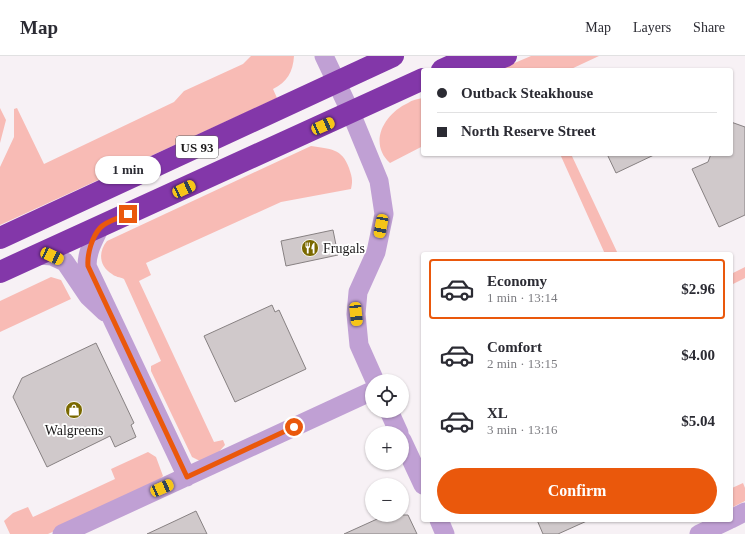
<!DOCTYPE html>
<html lang="en">
<head>
<meta charset="utf-8">
<style>
  body { margin:0; font-family:Georgia,serif; background:#f2f2f3; color:#2b2b33; height:100vh; display:flex; flex-direction:column; font-size:15px; white-space:nowrap }
  * { box-sizing:border-box; margin:0 }
  p { font-size:13px; color:#7c7c81 }
  .icon { flex:none; width:22px; height:22px; fill:none; stroke:currentColor; stroke-width:2; stroke-linecap:round; stroke-linejoin:round }
  .map { position:relative; flex:1; overflow:hidden }
  .panel { position:absolute; left:421px; top:196px; width:312px; height:270px; display:flex; flex-direction:column; background:#fff; border-radius:4px; box-shadow:0 1px 3px #0004 }
  .panel>* { flex:none }
  .banner { position:absolute; left:421px; top:12px; width:312px; height:88px; border-radius:4px; box-shadow:0 1px 3px #0004; display:grid; align-content:center; height:88px; padding:0 16px; background:#fff }
  .tools { position:absolute; left:365px; top:318px; display:grid; gap:8px }
  .tools a { display:grid; place-items:center; width:44px; height:44px; border-radius:50%; background:#fff; box-shadow:0 1px 3px #0004; font-size:20px }
  .end { position:absolute; width:18px; height:18px; margin:-9px; border:5px solid #ea580c; background:#fff; box-shadow:0 0 0 2px #fff }
  .from { border-radius:50% }
  .bubble { position:absolute; height:28px; border-radius:14px; background:#fff; box-shadow:0 1px 3px #0004; font-size:13px; font-weight:700; line-height:28px; text-align:center }
  .car { position:absolute; width:12px; height:24px; margin:-12px -6px; border-radius:5px; box-shadow:0 0 3px 1px #0007; background:linear-gradient(#f5c518 24%,#345 0 40%,#f5c518 0 76%,#345 0 86%,#f5c518 0) }
  .banner b { display:flex; align-items:center; gap:14px; height:38px; font-size:15px }
  .banner b+b { border-top:1px solid #e1e1e2 }
  .banner i { width:10px; height:10px; background:#2b2b33 }
  ul { padding:7px 0 0; list-style:none }
  li { display:flex; align-items:center; gap:12px; height:60px; margin:0 8px 6px; padding:0 8px; border:2px solid transparent; border-radius:4px }
  li div { flex:1 }
  li b { display:block; font-size:15px }
  li em { font-style:normal; font-weight:700 }
  li.current { border-color:#ea580c }
  li>.icon { width:36px; height:36px; stroke-width:1.5 }
  .button { display:flex; gap:8px; margin-top:auto; padding:8px 16px }
  .button a { flex:1; height:46px; border-radius:24px; background:#ea580c; color:#fff; font-size:16px; font-weight:700; line-height:46px; text-align:center }
  header { display:flex; align-items:center; gap:24px; box-sizing:border-box; height:56px; padding:0 20px; background:#fff; border-bottom:1px solid #e1e1e2 }
  header strong { font-size:19px }
  nav { display:flex; gap:22px; margin-inline-start:auto; font-size:14px }
  .map>svg:first-child { display:block }
  .green { fill:#f8bbb5 }
  .building { fill:#d0c9cb; stroke:#878182 }
  .lines { fill:none; stroke-linecap:round; stroke-linejoin:round }
  .minor { stroke:#c0a0d4; stroke-width:19 }
  .highway { stroke:#8337a9; stroke-width:22 }
  .route { stroke:#ea580c; stroke-width:5 }
  .labels { text-anchor:middle; stroke-width:3.5; stroke-linejoin:round; paint-order:stroke }
  .shield { fill:#fff; stroke:#605f5f; stroke-width:1 }
  .shield-label { font-size:13px; font-weight:bold; fill:#1c1a1b }
  .poi-label { font-size:14px; fill:#1c1a1b; stroke:#fff; text-anchor:start }
</style>
</head>
<body>
<header>
<strong>Map</strong>
<nav><a>Map</a><a>Layers</a><a>Share</a></nav>
</header>
<div class="map">
<svg width="745" height="478" viewBox="0 0 745 478">
  <rect width="100%" height="100%" fill="#f7f1f5"/>
  <!-- green -->
  <path class="green" d="M 251,0 L 294,0 C 293,16 287,26 273,33 L 277,42 L 0,169 L 0,111 L 14,81 L 14,53 L 17,52 L 44,108 L 174,46 L 184,35 L 243,8 Z
    M 531,0 L 599,0 L 569,14 L 498,14 Z
    M 423,42 L 423,90 L 390,107 C 368,87 384,58 408,47 C 412,44 418,43 423,42 Z
    M 0,52 L 6,64 L 0,87 Z
    M 311,90 C 330,93 342,92 349,112 C 352,121 353,124 351,133 L 281,146 L 146,207 L 151,219 L 139,225 L 214,386 L 223,384 L 225,389 L 216,399 L 200,405 L 192,401 L 151,315 L 151,310 L 161,305 L 124,223 C 120,221 115,221 112,218 C 99,210 98,196 107,185 Z
    M 560,98 L 571,98 L 618,198 L 605,198 Z
    M 745,211 L 745,222 L 731,229 L 731,218 Z
    M 51,221 L 61,224 L 71,243 L 0,276 L 0,245 Z
    M 148,396 L 156,401 L 163,420 L 152,431 L 48,478 L 10,478 L 4,465 L 13,457 L 28,451 L 33,461 L 115,423 L 111,413 Z
    M 743,427 L 745,432 L 745,445 L 731,452 L 731,431 L 732,432 Z"/>
  <!-- building -->
  <path class="building" d="M 731,66 L 745,71 L 745,159 L 719,171 L 692,113 L 708,106 L 711,98 L 731,98 Z
    M 607,98 L 656,98 L 616,117 Z
    M 333,174 L 338,199 L 286,210 L 281,185 Z
    M 272,249 L 275,256 L 279,254 L 306,313 L 235,346 L 204,280 Z
    M 96,287 L 134,367 L 131,369 L 136,381 L 115,391 L 110,380 L 47,411 L 13,341 L 22,322 Z
    M 196,455 L 207,478 L 147,478 L 177,464 Z
    M 386,459 L 408,459 L 417,478 L 344,478 Z
    M 537,464 L 589,464 L 558,478 L 543,478 Z"/>
  <g class="lines">
    <!-- minor -->
    <path class="minor" d="M 324,0 L 351,57 L 379,125 L 384,158 L 376,196 L 358,236 L 356,258 L 359,289 L 375,325
      M 100,171 C 94,184 87,195 87,210 L 187,421
      M 38,199 L 52,200 L 65,206 L 88,240 L 105,256
      M 389,355 L 399,377
      M 402,384 L 423,429
      M 731,463 L 745,456
      M 439,464 L 445,478
      M 62,478 L 372,335
      M 699,478 L 729,464"/>
    <!-- highway -->
    <path class="highway" d="M 442,14 L 473,0
      M 468,14 L 506,0
      M 0,182 L 393,0
      M 0,216 L 423,23"/>
  </g>
  <g class="lines">
    <!-- route -->
    <path class="route" d="M 128,158 C 120,162 106,165 100,172 C 92,181 87,198 88,210 L 187,421 L 294,371"/>
  </g>
  <!-- icons -->
  <defs>
    <g id="restaurant-disc" transform="scale(0.9)"><circle r="9.5" fill="#7a6900" stroke="#fff"/><path d="M-5-6h1v4h1v-4h1v4h1v-4h1v5L-1.5 .5V6h-2V.5L-5-1ZM5-6V6H3V1.5H1.5Q1.5-4 5-6Z" fill="#fff"/></g>
    <g id="shop-disc" transform="scale(0.9)"><circle r="9.5" fill="#7a6900" stroke="#fff"/><path d="M-5-2.5h2.3a2.7 3.5 0 0 1 5.4 0H5L5.5 6h-11ZM-1.5-2.5h3a1.5 2.3 0 0 0-3 0Z" fill="#fff"/></g>
  </defs>
  <g fill-rule="evenodd">
    <use href="#restaurant-disc" x="310" y="192"/>
    <use href="#shop-disc" x="74" y="354"/>
  </g>
  <g class="labels">
    <!-- shield labels -->
    <rect class="shield" x="176" y="80" width="42" height="22" rx="3"/>
    <g class="shield-label">
      <text x="197" y="96">US 93</text>
    </g>
    <!-- poi labels -->
    <g class="poi-label">
      <text x="323" y="197">Frugals</text>
      <text x="74" y="379" text-anchor="middle">Walgreens</text>
    </g>
  </g>
</svg>
<div class="tools">
<a><svg class="icon" aria-label="locate" viewBox="0 0 24 24"><circle cx="12" cy="12" r="6"/><path d="M12 2v4M12 18v4M2 12h4M18 12h4"/></svg></a>
<a>+</a>
<a>−</a>
</div>
<i class="end from" style="left:294px;top:371px"></i>
<i class="end" style="left:128px;top:158px"></i>
<div class="bubble" style="left:95px;top:100px;width:66px">1 min</div>
<i class="car" style="left:323px;top:70px;rotate:66deg"></i>
<i class="car" style="left:184px;top:133px;rotate:65deg"></i>
<i class="car" style="left:381px;top:170px;rotate:191deg"></i>
<i class="car" style="left:52px;top:200px;rotate:115deg"></i>
<i class="car" style="left:356px;top:258px;rotate:174deg"></i>
<i class="car" style="left:162px;top:432px;rotate:66deg"></i>
<div class="banner">
<b><i class="from"></i>Outback Steakhouse</b>
<b><i></i>North Reserve Street</b>
</div>
<section class="panel">
<ul>
<li class="current"><svg class="icon" aria-label="car" viewBox="0 0 24 24"><path d="M5 17H2v-5l4-1 3-4h7l3 4 3 1v5h-3M9 17h6M6 11h13"/><circle cx="7" cy="17" r="2"/><circle cx="17" cy="17" r="2"/></svg><div><b>Economy</b><p>1 min · 13:14</p></div><em>$2.96</em></li>
<li><svg class="icon" aria-label="car" viewBox="0 0 24 24"><path d="M5 17H2v-5l4-1 3-4h7l3 4 3 1v5h-3M9 17h6M6 11h13"/><circle cx="7" cy="17" r="2"/><circle cx="17" cy="17" r="2"/></svg><div><b>Comfort</b><p>2 min · 13:15</p></div><em>$4.00</em></li>
<li><svg class="icon" aria-label="car" viewBox="0 0 24 24"><path d="M5 17H2v-5l4-1 3-4h7l3 4 3 1v5h-3M9 17h6M6 11h13"/><circle cx="7" cy="17" r="2"/><circle cx="17" cy="17" r="2"/></svg><div><b>XL</b><p>3 min · 13:16</p></div><em>$5.04</em></li>
</ul>
<div class="button"><a>Confirm</a></div>
</section>
</div>
</body>
</html>
